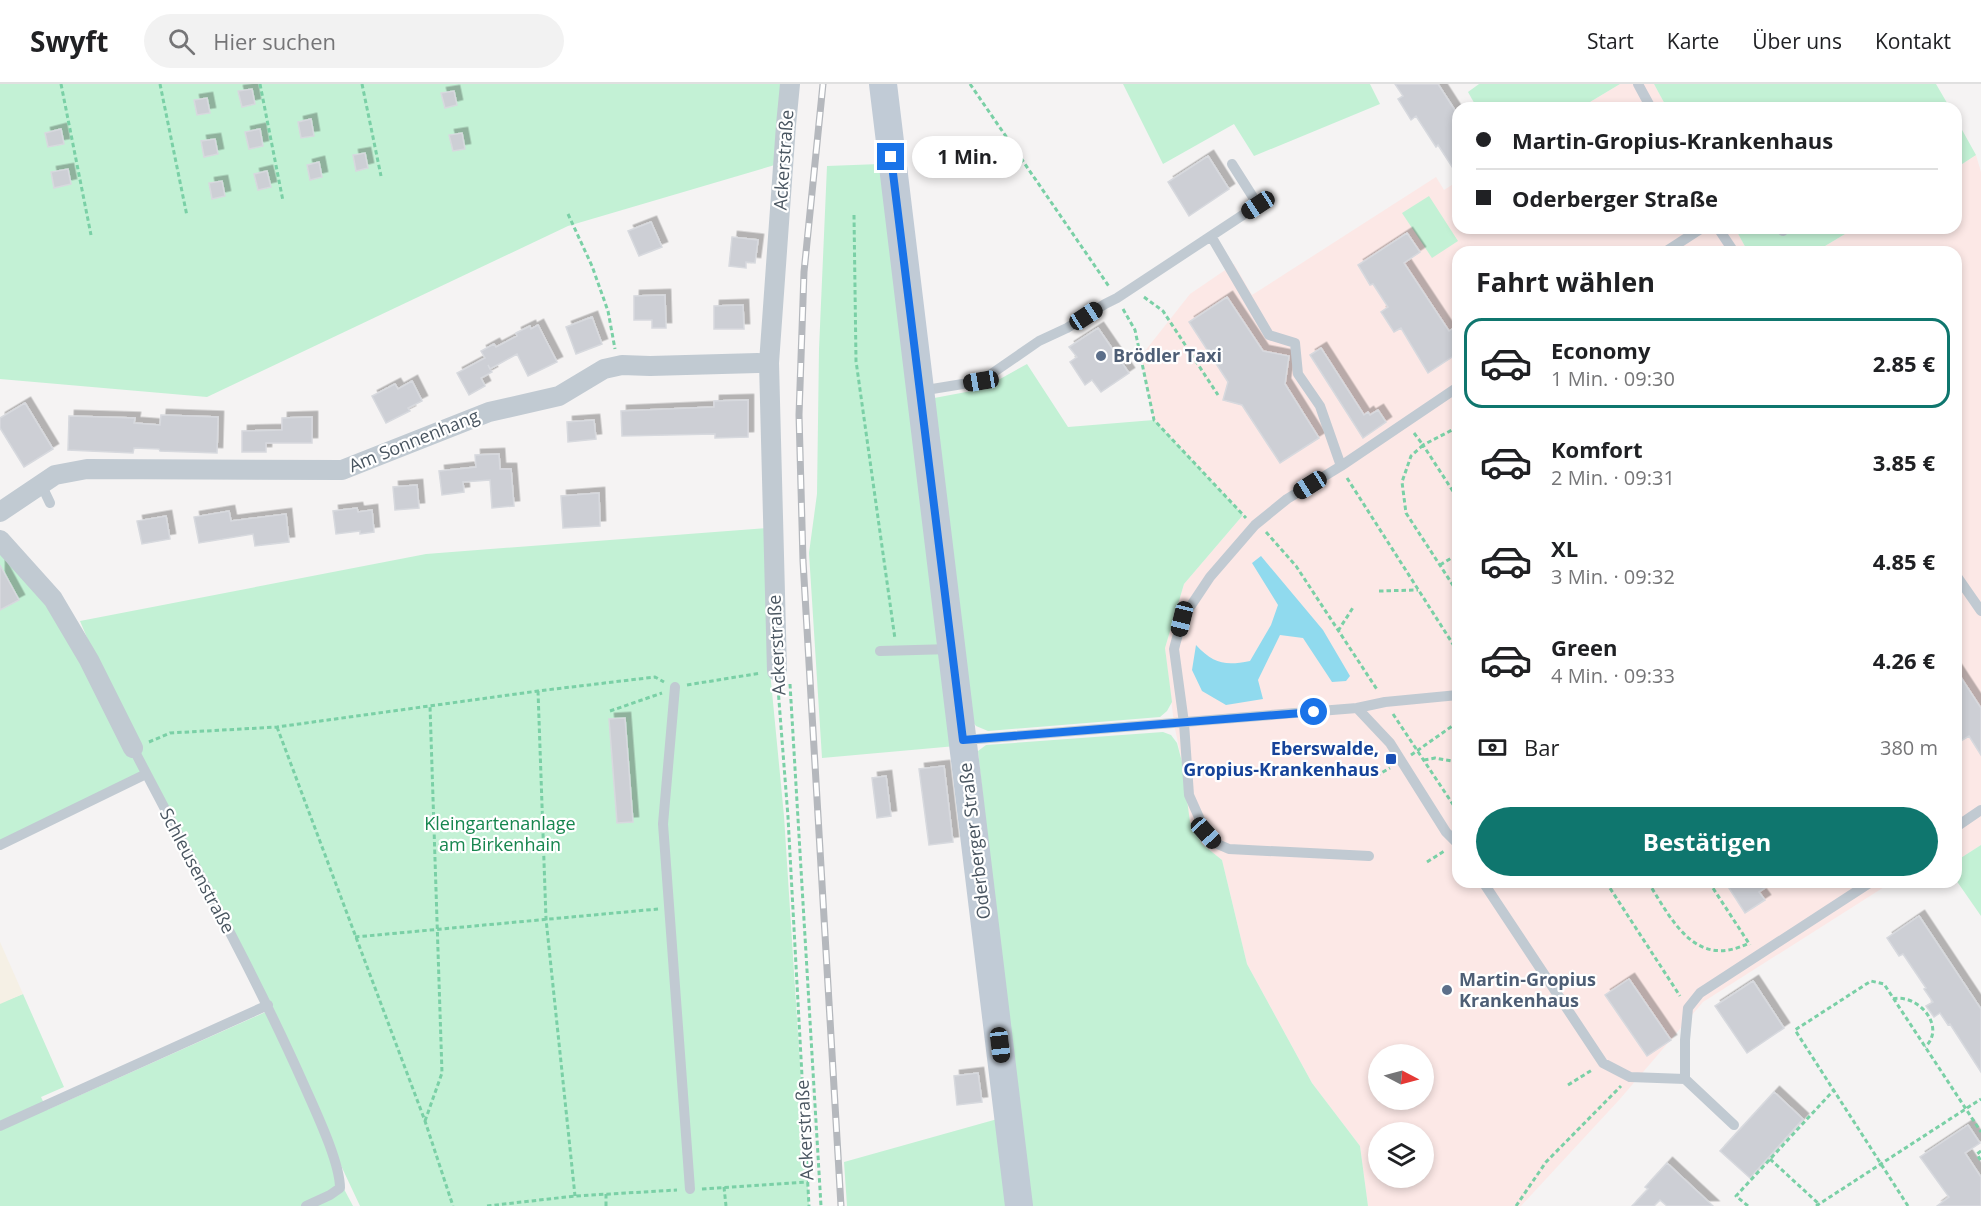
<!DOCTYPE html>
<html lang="de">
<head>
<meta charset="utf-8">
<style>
  body { margin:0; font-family:"Open Sans",sans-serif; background:#f2f2f2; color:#202124; height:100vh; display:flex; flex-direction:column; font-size:22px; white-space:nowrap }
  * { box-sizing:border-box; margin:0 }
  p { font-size:20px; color:#757577 }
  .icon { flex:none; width:33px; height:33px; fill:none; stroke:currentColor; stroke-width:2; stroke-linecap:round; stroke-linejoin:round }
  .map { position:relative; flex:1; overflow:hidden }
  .drawer { position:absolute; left:1452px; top:162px; width:510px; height:642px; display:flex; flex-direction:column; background:#fff; border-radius:18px; box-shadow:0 3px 9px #0003 }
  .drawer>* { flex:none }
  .banner { position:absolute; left:1452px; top:18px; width:510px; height:132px; border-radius:18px; box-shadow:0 3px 9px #0003; display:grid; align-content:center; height:132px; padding:0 24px; background:#fff }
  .needle { width:39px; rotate:96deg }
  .tools { position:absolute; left:1368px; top:960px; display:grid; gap:12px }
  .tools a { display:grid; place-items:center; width:66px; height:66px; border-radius:50%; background:#fff; box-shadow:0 3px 9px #0003; font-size:30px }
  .end { position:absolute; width:27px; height:27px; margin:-14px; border:8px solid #1a73e8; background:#fff; box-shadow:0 0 0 3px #fff }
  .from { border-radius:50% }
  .bubble { position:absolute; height:42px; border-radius:21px; background:#fff; box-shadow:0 3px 9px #0003; font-size:20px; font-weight:700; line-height:42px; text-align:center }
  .car { position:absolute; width:18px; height:36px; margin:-18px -9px; border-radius:8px; box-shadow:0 0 4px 2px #0007; background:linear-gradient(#222 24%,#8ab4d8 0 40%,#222 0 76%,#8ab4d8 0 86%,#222 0) }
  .banner b { display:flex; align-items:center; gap:21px; height:57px; font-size:22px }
  .banner b+b { border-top:2px solid #e0e0e0 }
  .banner i { width:15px; height:15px; background:#202124 }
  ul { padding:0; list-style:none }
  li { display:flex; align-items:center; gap:18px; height:90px; margin:0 12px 9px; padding:0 12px; border:3px solid transparent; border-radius:18px }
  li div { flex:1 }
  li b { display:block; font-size:22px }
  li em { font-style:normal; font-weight:700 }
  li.active { border-color:#0f766e }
  li>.icon { width:54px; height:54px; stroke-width:1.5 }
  h2 { padding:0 24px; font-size:27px; line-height:72px }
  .pay { display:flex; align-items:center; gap:15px; height:66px; padding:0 24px; font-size:22px }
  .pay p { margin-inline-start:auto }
  .action { display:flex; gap:12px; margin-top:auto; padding:12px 24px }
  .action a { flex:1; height:69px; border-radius:36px; background:#0f766e; color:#fff; font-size:24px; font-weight:700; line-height:69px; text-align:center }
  header { display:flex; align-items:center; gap:36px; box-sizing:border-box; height:84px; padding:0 30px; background:#fff; border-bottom:2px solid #e0e0e0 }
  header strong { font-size:28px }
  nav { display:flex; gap:33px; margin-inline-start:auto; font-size:21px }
  .search { width:420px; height:54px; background:#f2f2f2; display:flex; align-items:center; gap:15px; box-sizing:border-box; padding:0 21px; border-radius:33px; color:#757577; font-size:22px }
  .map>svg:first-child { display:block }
  .medical { fill:#fce8e6; fill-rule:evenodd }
  .green { fill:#c3f1d5 }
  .sand { fill:#f5f0e5 }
  .water { fill:#90daee }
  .building { fill:#cdcfd5; stroke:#d7d9de; stroke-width:1.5; filter:url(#shadow) }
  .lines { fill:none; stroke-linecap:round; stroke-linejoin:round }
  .path { stroke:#7ad0a6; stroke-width:3; stroke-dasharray:4.5 3; stroke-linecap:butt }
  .lane { stroke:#c1cad2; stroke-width:10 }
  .street { stroke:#c1cad2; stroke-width:20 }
  .secondary { stroke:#c1cbd6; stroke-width:28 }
  .rail-casing { stroke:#b5b8bd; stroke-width:7 }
  .rail { stroke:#fff; stroke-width:4.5; stroke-dasharray:14; stroke-linecap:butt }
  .route { stroke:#1a73e8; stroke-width:8 }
  .service-dot { fill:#5c6f8a; stroke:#fff; stroke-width:2 }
  .transit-dot { fill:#1a4fb4; stroke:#fff; stroke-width:2 }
  .labels { text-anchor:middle; stroke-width:4.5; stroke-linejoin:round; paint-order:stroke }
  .street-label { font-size:18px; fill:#4a5661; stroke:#fff }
  .service-label { font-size:18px; font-weight:bold; fill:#4e5e75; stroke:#fff; text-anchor:start }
  .transit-label { font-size:18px; font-weight:bold; fill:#164399; stroke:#fff; text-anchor:end }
  .park-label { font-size:18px; fill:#17864f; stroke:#fff }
</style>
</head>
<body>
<header>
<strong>Swyft</strong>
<div class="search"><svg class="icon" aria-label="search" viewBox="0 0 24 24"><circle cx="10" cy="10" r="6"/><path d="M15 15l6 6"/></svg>Hier suchen</div>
<nav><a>Start</a><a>Karte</a><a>Über uns</a><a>Kontakt</a></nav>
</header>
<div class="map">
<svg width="1981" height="1122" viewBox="0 0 1981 1122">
  <defs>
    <filter id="shadow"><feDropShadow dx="5.5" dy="-5.5" stdDeviation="0" flood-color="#0004"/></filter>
  </defs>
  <rect width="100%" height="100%" fill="#f5f3f3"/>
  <!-- medical -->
  <path class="medical" d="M 1620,0 L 1654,0 L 1667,24 L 1580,24 Z
    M 1976,71 L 1981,88 L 1981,761 L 1956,777 L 1956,168 L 1815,168 L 1855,144 L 1956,144 L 1956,84 Z
    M 1436,93 L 1444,106 L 1458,97 L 1458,144 L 1735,144 L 1748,168 L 1458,168 L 1458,798 L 1892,798 L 1703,918 L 1620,1015 L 1521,1122 L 1368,1122 L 1360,1062 L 1312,999 L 1247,880 L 1222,776 L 1202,760 L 1190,738 L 1182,678 L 1174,640 L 1165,564 L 1184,500 L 1243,431 L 1154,336 L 1141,272 L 1190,210 L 1234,180 L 1252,211 ZM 1378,970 L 1424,970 L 1424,1016 L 1378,1016 ZM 1378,1048 L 1424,1048 L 1424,1094 L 1378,1094 Z"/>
  <!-- green -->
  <path class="green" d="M 0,0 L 783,0 L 778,80 L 568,142 L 207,313 L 0,295 Z
    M 1123,0 L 1370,0 L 1380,20 L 1254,72 L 1234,40 L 1163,80 Z
    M 1479,0 L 1620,0 L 1580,24 L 1477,24 L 1468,8 Z
    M 1654,0 L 1936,0 L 1950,24 L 1667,24 Z
    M 1956,35 L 1976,71 L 1956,84 Z
    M 880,80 L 956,662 L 822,674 L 809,469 L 817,410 L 819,265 L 827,82 Z
    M 1429,112 L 1458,157 L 1432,174 L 1402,129 Z
    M 1735,144 L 1855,144 L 1815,168 L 1748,168 Z
    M 1027,280 L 1068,343 L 1154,336 L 1243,431 L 1184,500 L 1165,564 L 1172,618 L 1167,627 L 1160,633 L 988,647 L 976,642 L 969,633 L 929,315 L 982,305 Z
    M 767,444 L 770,587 L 784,732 L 809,1122 L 360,1122 L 321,1039 L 335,1088 L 353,1122 L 0,1122 L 0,919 L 23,910 L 64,1003 L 41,1013 L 47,1026 L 270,926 L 147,690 L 0,759 L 0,467 L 48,519 L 128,651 L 80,537 L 426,470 Z
    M 1163,648 L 1171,651 L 1177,659 L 1182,678 L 1190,738 L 1202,760 L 1222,776 L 1247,880 L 1312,999 L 1360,1062 L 1368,1122 L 1026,1122 L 978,667 L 986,661 Z
    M 1981,761 L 1981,832 L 1956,796 L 1956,777 Z
    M 1001,1034 L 1012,1122 L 847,1122 L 844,1078 Z"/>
  <!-- sand -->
  <path class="sand" d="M 0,858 L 23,910 L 0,920 Z"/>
  <!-- water -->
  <path class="water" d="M 1261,472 L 1323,546 L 1350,592 L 1346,597 L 1332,598 L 1303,554 L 1280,551 L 1258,596 L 1263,615 L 1226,621 L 1202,607 L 1192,586 L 1196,561 C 1214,580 1225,582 1250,577 L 1271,541 L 1278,521 L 1252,479 Z"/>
  <!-- building -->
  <path class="building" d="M 1395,0 L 1438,0 L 1458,31 L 1458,92 L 1438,61 L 1436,63 L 1416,32 L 1411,36 L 1398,15 L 1403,12 Z
    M 252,5 L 255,20 L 242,23 L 238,7 Z
    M 454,7 L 457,21 L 445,24 L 441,9 Z
    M 207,14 L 210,29 L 197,31 L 194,16 Z
    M 311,35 L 314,52 L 301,54 L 298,38 Z
    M 61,45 L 64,60 L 48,63 L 45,49 Z
    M 260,45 L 263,62 L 249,65 L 245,48 Z
    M 462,49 L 465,65 L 453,67 L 449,51 Z
    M 215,55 L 218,70 L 204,73 L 201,57 Z
    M 365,69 L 368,84 L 356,87 L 353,71 Z
    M 1208,72 L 1229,105 L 1189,132 L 1168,98 Z
    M 319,78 L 322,93 L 310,96 L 307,81 Z
    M 68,85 L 71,100 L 54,104 L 51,88 Z
    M 267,87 L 271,103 L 258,106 L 254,90 Z
    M 222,97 L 225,112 L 212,115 L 209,99 Z
    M 651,138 L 662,163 L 639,172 L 628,147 Z
    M 1407,149 L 1420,168 L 1404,179 L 1449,247 L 1458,241 L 1458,269 L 1428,289 L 1401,244 L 1394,248 L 1381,228 L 1388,223 L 1373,200 L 1370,201 L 1358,181 Z
    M 732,153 L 758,156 L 755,179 L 746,178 L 746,184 L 729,182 Z
    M 665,211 L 666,244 L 652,244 L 652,236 L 634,236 L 634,212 Z
    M 1227,213 L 1263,267 L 1289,272 L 1285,300 L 1319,354 L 1280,379 L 1242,321 L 1223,316 L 1228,298 L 1189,238 Z
    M 743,221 L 744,245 L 714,245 L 714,222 Z
    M 592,233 L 602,260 L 576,270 L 566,243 Z
    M 538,241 L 557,278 L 528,292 L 517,270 L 490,285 L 488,281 L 492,288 L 481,294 L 485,302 L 469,311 L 457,289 L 485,274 L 481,267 L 494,260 L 496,263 L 517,252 L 516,249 L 530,242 L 531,245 Z
    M 1098,244 L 1129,289 L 1101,308 L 1092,296 L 1085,301 L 1070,278 L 1077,273 L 1069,263 Z
    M 1321,264 L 1364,331 L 1368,328 L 1370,331 L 1378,326 L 1386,338 L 1363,354 L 1310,271 Z
    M 412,297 L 422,317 L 408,324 L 410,327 L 386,339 L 372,312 L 395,300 L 398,305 Z
    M 748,316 L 748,353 L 715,354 L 715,350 L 622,352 L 621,327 L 714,323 L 714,317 Z
    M 25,319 L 53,365 L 24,383 L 0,344 L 0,334 Z
    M 161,331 L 218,333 L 217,369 L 160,367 L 159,365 L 134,364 L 133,369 L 68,366 L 69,332 L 135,334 L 134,339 L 160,341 Z
    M 312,333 L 312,359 L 266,359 L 266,368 L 242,368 L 242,347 L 282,346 L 282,334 Z
    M 594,336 L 596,355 L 568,358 L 567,338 Z
    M 499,370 L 500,385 L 511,385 L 514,422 L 492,424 L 490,396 L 463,398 L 464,408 L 442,411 L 439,387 L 476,383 L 475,371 Z
    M 417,401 L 419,424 L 395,426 L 393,403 Z
    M 599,409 L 600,442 L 563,444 L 561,412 Z
    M 357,424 L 358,428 L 372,426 L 374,448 L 360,450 L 360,447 L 336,450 L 333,427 Z
    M 229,427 L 231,437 L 286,430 L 289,458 L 255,462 L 253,450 L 199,459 L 194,433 Z
    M 166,432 L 170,455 L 142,460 L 137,437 Z
    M 0,481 L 19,516 L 0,526 Z
    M 1956,586 L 1981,624 L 1981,671 L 1969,652 L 1956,660 Z
    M 625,634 L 633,738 L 617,739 L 609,635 Z
    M 944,682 L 953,758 L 929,761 L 919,685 Z
    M 886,692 L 891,732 L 877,734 L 872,694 Z
    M 1725,798 L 1774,798 L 1759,808 L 1765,816 L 1745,829 Z
    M 1919,832 L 1981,925 L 1981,988 L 1950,940 L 1948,941 L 1940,929 L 1934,933 L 1926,922 L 1933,918 L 1924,905 L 1926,904 L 1903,870 L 1899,872 L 1887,854 Z
    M 1629,895 L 1671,956 L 1647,972 L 1605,911 Z
    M 1753,897 L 1784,944 L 1747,969 L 1715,922 Z
    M 978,989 L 982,1018 L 957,1021 L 954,992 Z
    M 1774,1008 L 1803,1035 L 1750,1094 L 1720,1067 Z
    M 1968,1041 L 1980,1059 L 1965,1069 L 1981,1093 L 1981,1122 L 1937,1122 L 1949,1113 L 1920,1073 Z
    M 1667,1079 L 1713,1122 L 1667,1122 L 1660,1116 L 1654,1122 L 1632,1122 L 1648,1105 L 1645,1103 Z"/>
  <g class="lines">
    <!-- path -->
    <path class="path" d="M 61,0 L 91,151
      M 160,0 L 187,132
      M 260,0 L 283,117
      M 362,0 L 381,92
      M 970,0 L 1110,204
      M 568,130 L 592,182 L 608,227 L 615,265
      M 854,131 L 856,277 L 895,555
      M 1144,213 L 1163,227 L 1218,311
      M 1123,225 L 1135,246 L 1154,336 L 1246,434
      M 1458,343 L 1423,361 L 1458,415
      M 1414,349 L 1423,361 L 1411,372 L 1402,398 L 1406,429 L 1458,509
      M 1347,394 L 1458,568
      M 1266,448 L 1296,482 L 1378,607
      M 1440,481 L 1458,470
      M 1379,507 L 1418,506
      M 1338,547 L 1354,522
      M 790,600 L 821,1122
      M 687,601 L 761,589
      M 778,604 L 788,733 L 809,1122
      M 538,607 L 546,835 L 575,1112
      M 610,627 L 662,609
      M 1393,630 L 1458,728
      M 277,643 L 425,1037 L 453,1122
      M 149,658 L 170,649 L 277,643 L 538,607 L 655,593 L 664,598
      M 1411,671 L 1458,638
      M 1424,676 L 1435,674 L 1458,678
      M 1376,692 L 1390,684
      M 1427,778 L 1446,766
      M 1606,798 L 1680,912
      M 1648,798 C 1672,836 1695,886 1749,859
      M 1709,798 L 1750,861
      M 355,853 L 658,825
      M 1893,915 C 1918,909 1947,943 1925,963
      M 1568,1001 L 1592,986
      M 425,1037 L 442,989 L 430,622
      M 1981,1067 L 1977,1070 L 1981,1077
      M 1770,1075 L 1819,1120
      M 724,1103 L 726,1122
      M 702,1105 L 808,1098
      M 606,1110 L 606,1122
      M 487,1122 L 575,1112 L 677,1106
      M 1516,1122 L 1546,1078 L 1621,1002
      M 1748,1122 L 1736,1112 L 1833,1007
      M 1816,1122 L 1981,1015
      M 1908,1122 L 1795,946 L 1871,897 L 1884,900 L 1981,1048"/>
    <!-- lane -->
    <path class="lane" d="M 1638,0 L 1651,24
      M 1232,80 L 1258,121 L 1211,152 L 1269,251 L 1295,259 L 1298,290 L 1320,322 L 1341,382
      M 1718,144 L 1734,168
      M 1779,144 L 1783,147
      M 1665,168 L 1702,144
      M 920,307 L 981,297 L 1039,257 L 1067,244 L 1105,220 L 1117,214 L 1211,152
      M 41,400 L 50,419
      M 1956,491 L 1981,527
      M 880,567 L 951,565
      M 675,603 L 663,740 L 690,1105
      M 1357,624 L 1385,618 L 1458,611
      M 965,656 L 1357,624 L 1390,659 L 1446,748 L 1458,760
      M 133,664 C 191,776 253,886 304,1001 C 315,1026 340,1078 340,1104 L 330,1111 L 306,1122
      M 1956,743 L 1981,726
      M 0,761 L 146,690
      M 1369,772 L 1229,765 L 1215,759 L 1206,749 L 1189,711 L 1184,639 L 1174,565 L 1182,535 L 1210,493 L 1255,441 L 1287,415 L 1341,382 L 1458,303
      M 1483,798 L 1603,979 L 1630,993 L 1685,995 L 1734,1041
      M 1685,995 L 1685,956 L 1688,924 L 1700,909 L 1871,798
      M 0,1042 L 268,921"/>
    <!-- street -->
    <path class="street" d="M 0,428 L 55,391 L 87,385 L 342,386 L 489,328 L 559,312 L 604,285 L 622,281 L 650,282 L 758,279
      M 0,456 L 53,515 L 89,576 L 133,664
      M 777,587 L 769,279 L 786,41 L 790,0"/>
    <!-- secondary -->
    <path class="secondary" d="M 883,0 L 1019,1122"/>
    <!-- rail casing -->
    <g class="rail-casing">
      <path id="rail" d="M 823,0 L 804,188 L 799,331 L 803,477 L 841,1122"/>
    </g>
    <!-- rail -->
    <use href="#rail" class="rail"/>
  </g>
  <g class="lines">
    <!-- route -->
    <path class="route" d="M 891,73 L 963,656 L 1314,628"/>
  </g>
  <!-- markers -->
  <g class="service-dot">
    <circle cx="1101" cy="272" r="6"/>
    <circle cx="1447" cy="906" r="6"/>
  </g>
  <rect class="transit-dot" x="1385" y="669" width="12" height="12" rx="3"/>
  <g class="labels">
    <!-- street labels -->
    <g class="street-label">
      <text transform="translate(784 76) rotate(-86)" y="6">Ackerstraße</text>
      <text transform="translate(414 357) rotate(-22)" y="6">Am Sonnenhang</text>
      <text transform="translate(777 561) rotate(-93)" y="6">Ackerstraße</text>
      <text transform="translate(975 757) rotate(-97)" y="6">Oderberger Straße</text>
      <text transform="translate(197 787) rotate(62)" y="6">Schleusenstraße</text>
      <text transform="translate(805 1046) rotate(-93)" y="6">Ackerstraße</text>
    </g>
    <!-- service labels -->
    <g class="service-label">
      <text x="1113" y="278">Brödler Taxi</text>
      <text x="1459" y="902">Martin-Gropius<tspan x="1459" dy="21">Krankenhaus</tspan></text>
    </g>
    <!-- transit labels -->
    <g class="transit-label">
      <text x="1379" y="671">Eberswalde,<tspan x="1379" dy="21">Gropius-Krankenhaus</tspan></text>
    </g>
    <!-- park labels -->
    <g class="park-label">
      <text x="500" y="746">Kleingartenanlage<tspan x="500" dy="21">am Birkenhain</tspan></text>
    </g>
  </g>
</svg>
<div class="tools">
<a><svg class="needle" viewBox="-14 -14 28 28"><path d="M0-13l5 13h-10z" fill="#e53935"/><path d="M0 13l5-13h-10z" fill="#757577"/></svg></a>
<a><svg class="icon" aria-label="layers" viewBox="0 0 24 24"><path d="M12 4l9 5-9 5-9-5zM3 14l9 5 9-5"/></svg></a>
</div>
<i class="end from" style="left:1314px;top:628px"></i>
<i class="end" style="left:891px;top:73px"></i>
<div class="bubble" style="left:912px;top:52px;width:111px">1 Min.</div>
<i class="car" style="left:1258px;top:121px;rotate:237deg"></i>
<i class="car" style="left:1086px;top:232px;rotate:57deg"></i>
<i class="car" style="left:981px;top:297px;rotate:261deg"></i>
<i class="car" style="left:1310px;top:401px;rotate:238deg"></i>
<i class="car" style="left:1182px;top:535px;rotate:194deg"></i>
<i class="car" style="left:1206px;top:749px;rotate:138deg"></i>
<i class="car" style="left:1000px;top:961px;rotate:173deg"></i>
<div class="banner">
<b><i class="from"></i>Martin-Gropius-Krankenhaus</b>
<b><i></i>Oderberger Straße</b>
</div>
<section class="drawer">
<h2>Fahrt wählen</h2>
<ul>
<li class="active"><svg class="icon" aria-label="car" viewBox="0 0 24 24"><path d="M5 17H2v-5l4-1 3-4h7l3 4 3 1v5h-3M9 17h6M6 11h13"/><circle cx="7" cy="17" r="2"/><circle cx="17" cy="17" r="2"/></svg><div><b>Economy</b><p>1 Min. · 09:30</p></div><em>2.85 €</em></li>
<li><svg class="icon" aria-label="car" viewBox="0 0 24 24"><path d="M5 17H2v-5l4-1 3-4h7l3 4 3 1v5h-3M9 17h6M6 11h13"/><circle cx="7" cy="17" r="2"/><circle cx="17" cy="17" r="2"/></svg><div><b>Komfort</b><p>2 Min. · 09:31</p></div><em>3.85 €</em></li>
<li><svg class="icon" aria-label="car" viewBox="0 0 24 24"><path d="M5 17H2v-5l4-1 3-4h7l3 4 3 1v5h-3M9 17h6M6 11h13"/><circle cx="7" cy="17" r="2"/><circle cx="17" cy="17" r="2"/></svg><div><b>XL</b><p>3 Min. · 09:32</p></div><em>4.85 €</em></li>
<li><svg class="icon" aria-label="car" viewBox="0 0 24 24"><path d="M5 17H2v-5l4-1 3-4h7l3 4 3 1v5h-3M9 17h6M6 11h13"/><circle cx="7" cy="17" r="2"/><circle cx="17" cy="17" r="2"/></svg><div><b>Green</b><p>4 Min. · 09:33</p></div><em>4.26 €</em></li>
</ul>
<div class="pay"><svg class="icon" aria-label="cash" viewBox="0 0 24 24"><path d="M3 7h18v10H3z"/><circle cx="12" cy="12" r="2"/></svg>Bar<p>380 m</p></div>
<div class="action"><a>Bestätigen</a></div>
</section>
</div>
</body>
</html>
